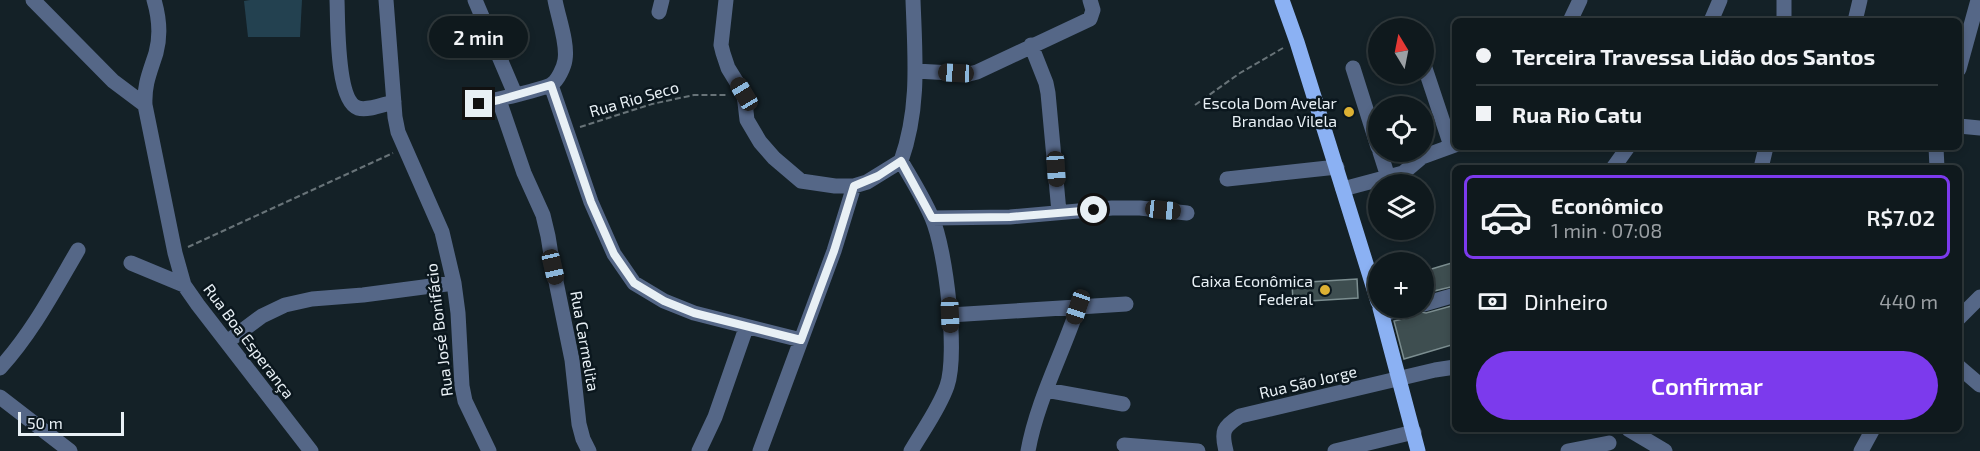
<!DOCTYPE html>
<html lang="pt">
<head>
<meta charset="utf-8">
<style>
  body { margin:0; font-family:"Exo 2",sans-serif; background:#1d262a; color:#f1f3f6; height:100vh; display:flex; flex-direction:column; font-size:22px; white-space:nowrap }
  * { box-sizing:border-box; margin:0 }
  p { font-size:20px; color:#9ba0a4 }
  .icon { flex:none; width:33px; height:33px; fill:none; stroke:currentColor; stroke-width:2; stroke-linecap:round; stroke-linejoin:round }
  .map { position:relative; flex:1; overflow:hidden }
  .side { position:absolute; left:1452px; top:165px; width:510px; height:267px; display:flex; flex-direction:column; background:#0f191d; border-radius:9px; box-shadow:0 3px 9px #0003,0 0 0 2px #2f383b }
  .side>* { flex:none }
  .hud { position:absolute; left:1452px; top:18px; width:510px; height:132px; border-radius:9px; box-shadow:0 3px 9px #0003,0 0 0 2px #2f383b; display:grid; align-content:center; height:132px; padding:0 24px; background:#0f191d }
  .needle { width:39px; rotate:350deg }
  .buttons { position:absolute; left:1368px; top:18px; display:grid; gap:12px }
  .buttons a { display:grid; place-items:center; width:66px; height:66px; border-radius:50%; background:#0f191d; box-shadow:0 3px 9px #0003,0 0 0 2px #2f383b; font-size:30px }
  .scale { position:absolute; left:18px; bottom:15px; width:106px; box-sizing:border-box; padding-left:6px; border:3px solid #e8f0f5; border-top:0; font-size:16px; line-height:21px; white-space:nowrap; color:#e8f0f5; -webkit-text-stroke:4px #0b171e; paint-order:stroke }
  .end { position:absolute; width:27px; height:27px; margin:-14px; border:8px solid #e8f0f5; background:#111; box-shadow:0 0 0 3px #111 }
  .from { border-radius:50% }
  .bubble { position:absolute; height:42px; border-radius:21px; background:#0f191d; box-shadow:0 3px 9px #0003,0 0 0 2px #2f383b; font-size:20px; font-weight:600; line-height:42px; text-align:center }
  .car { position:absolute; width:18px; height:36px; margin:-18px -9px; border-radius:8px; box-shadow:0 0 4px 2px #0007; background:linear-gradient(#222 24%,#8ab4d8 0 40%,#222 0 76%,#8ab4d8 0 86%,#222 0) }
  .hud b { display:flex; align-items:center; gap:21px; height:57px; font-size:22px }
  .hud b+b { border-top:2px solid #2f383b }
  .hud i { width:15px; height:15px; background:#f1f3f6 }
  ul { padding:10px 0 0; list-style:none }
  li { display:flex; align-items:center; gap:18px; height:84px; margin:0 12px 9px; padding:0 12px; border:3px solid transparent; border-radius:9px }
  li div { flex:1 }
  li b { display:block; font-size:22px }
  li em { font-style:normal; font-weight:600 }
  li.on { border-color:#7c3aed }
  li>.icon { width:54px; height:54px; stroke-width:1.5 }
  .pay { display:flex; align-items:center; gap:15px; height:66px; padding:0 24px; font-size:22px }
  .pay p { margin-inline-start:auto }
  .primary-button { display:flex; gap:12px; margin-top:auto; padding:12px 24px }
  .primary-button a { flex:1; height:69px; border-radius:36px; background:#7c3aed; color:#fff; font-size:24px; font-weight:600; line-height:69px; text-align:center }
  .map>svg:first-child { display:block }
  .green { fill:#234150 }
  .building { fill:#3e4e50; stroke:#7c8e90; stroke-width:1.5 }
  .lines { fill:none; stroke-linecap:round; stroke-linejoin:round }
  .path { stroke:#687378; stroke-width:2; stroke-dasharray:6 3; stroke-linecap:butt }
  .minor { stroke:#556787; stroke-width:15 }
  .major { stroke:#8bb1f3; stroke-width:15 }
  .route { stroke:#e8f0f5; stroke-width:8 }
  .poi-dot { fill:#ddb133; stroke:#0b171e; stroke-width:2 }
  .labels { text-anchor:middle; stroke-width:5; stroke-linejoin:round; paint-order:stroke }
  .street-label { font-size:16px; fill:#e8f0f5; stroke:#0b171e }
  .poi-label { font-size:16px; fill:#e8f0f5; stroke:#0b171e; text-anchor:end }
</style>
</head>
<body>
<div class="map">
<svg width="1980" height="451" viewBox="0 0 1980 451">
  <rect width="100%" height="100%" fill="#142127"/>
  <!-- green -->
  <path class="green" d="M 250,0 L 302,0 L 300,37 L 248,37 L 244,1 Z"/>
  <!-- building -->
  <path class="building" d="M 1455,262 L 1455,286 L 1434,291 L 1428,270 Z
    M 1357,279 L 1358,298 L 1293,302 L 1292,283 Z
    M 1455,305 L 1455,344 L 1404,359 L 1394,321 L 1411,317 L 1417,311 L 1426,313 Z"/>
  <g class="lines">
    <!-- path -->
    <path class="path" d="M 1195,105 L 1240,73 L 1283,48
      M 580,127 L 652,104 L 694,95 L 726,95
      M 188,247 L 393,153"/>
    <!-- minor -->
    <path class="minor" d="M 33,0 L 113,81 L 145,105
      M 154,0 C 159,17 161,35 156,53 C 150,72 144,84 145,105 L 175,253 L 184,285 L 198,305 L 311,451
      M 337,0 C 338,20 336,101 358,108 C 368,111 384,104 394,102
      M 386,0 L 395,117 L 398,132 L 442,232 L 454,283 L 458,313 L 462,386 L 465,401 L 489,451
      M 475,0 L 515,94
      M 726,0 L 721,45 L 723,53 L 728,68 L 744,94 L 747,120 L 760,142 L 774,158 L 801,181 L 835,186 L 854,186 L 867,182 L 901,161
      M 659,12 L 662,0
      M 1570,21 L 1580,0
      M 1711,21 L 1720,0
      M 1784,21 L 1784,0
      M 1855,21 L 1860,0
      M 1031,45 L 1046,83 L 1048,93 L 1059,212
      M 1424,65 L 1451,146
      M 1353,68 L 1378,147
      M 1959,69 L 1978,0
      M 916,71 L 969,74 L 977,72 L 1090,19 L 1093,10 L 1090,0
      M 551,85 L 591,202 L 614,254 L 634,283 L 664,301 L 694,313 L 801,340
      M 499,100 L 524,173 L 543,215 L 548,236 L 553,267 L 572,360 L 579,424 L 583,439 L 589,451
      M 479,103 C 491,101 545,89 552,84 C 558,80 564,67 565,60 C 568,43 558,17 555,0
      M 1959,126 L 1980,128
      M 1936,147 L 1937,168
      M 1380,152 L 1388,177
      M 1613,168 L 1628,147
      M 1761,168 L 1766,147
      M 1227,179 L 1337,167
      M 1343,189 L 1403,173 L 1422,157 L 1455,145
      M 932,218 L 1010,217 L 1112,208 L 1140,208 L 1187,213
      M 131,263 L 184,285
      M 1424,304 L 1455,295
      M 1382,314 L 1408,308
      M 950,315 L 1126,304
      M 1959,318 L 1980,297
      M 227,342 L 262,316 L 285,305 L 312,299 L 363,295 L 454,283
      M 1959,367 L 1980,385
      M 0,368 C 32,333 54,291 78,250
      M 1046,390 L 1123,404
      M 0,397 L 70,451
      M 1628,429 L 1665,451
      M 1124,445 L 1198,451
      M 699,451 L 715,417 L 746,328
      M 760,451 L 834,251 L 854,186
      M 911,451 C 923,430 939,409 947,386 C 958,354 946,250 932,218 C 924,199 912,180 901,161 C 920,108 915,56 913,0
      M 1028,451 C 1037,401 1062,355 1078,307
      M 1226,451 C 1221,431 1223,427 1240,416 L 1435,370 L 1455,367
      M 1335,451 L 1414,432
      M 1568,451 L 1609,443
      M 1861,451 L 1873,429"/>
    <!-- major -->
    <path class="major" d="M 1282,0 L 1297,42 L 1378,302
      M 1380,308 L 1418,451"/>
  </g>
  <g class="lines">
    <!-- route -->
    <path class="route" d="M 479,104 L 499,100 L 551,85 L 591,202 L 614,254 L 634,283 L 664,301 L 694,313 L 801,340 L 834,251 L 854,186 L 878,176 L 901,161 L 932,218 L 1010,217 L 1094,210"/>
  </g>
  <!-- markers -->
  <g class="poi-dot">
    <circle cx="1349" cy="112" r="6"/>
    <circle cx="1325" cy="290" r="6"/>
  </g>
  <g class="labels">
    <!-- street labels -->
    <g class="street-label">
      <text transform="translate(634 99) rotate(-16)" y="6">Rua Rio Seco</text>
      <text transform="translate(439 330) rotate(-97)" y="6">Rua José Bonifácio</text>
      <text transform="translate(249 341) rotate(53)" y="6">Rua Boa Esperança</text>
      <text transform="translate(585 341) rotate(80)" y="6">Rua Carmelita</text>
      <text transform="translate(1308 382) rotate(-13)" y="6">Rua São Jorge</text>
    </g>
    <!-- poi labels -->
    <g class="poi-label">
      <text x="1337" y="109">Escola Dom Avelar<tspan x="1337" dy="18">Brandao Vilela</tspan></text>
      <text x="1313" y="287">Caixa Econômica<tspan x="1313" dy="18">Federal</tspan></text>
    </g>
  </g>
</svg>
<div class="buttons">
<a><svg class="needle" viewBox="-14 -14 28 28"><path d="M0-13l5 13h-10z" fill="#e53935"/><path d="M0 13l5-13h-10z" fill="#9ba0a4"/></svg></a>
<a><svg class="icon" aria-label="locate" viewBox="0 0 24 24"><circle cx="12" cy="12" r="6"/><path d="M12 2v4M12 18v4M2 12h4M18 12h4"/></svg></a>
<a><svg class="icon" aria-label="layers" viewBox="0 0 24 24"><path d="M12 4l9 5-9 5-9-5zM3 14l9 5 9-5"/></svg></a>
<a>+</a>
</div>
<div class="scale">50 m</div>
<i class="end from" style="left:1094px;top:210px"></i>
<i class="end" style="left:479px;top:104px"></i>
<div class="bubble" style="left:429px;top:16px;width:99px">2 min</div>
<i class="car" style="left:956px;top:73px;rotate:273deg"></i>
<i class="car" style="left:744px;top:94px;rotate:329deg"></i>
<i class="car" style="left:1056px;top:169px;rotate:176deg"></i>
<i class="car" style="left:1163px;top:210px;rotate:96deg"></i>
<i class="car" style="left:553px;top:267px;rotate:167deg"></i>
<i class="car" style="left:1078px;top:307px;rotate:199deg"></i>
<i class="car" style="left:950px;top:315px;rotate:178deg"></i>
<div class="hud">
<b><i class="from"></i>Terceira Travessa Lidão dos Santos</b>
<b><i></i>Rua Rio Catu</b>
</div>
<section class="side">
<ul>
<li class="on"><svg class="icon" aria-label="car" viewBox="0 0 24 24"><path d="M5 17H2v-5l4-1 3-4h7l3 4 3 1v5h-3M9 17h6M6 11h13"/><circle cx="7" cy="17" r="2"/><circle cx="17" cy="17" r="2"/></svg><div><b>Econômico</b><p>1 min · 07:08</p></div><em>R$7.02</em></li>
</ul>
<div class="pay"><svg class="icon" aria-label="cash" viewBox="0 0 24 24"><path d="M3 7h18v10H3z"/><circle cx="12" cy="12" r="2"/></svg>Dinheiro<p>440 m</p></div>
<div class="primary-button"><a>Confirmar</a></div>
</section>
</div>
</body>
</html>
